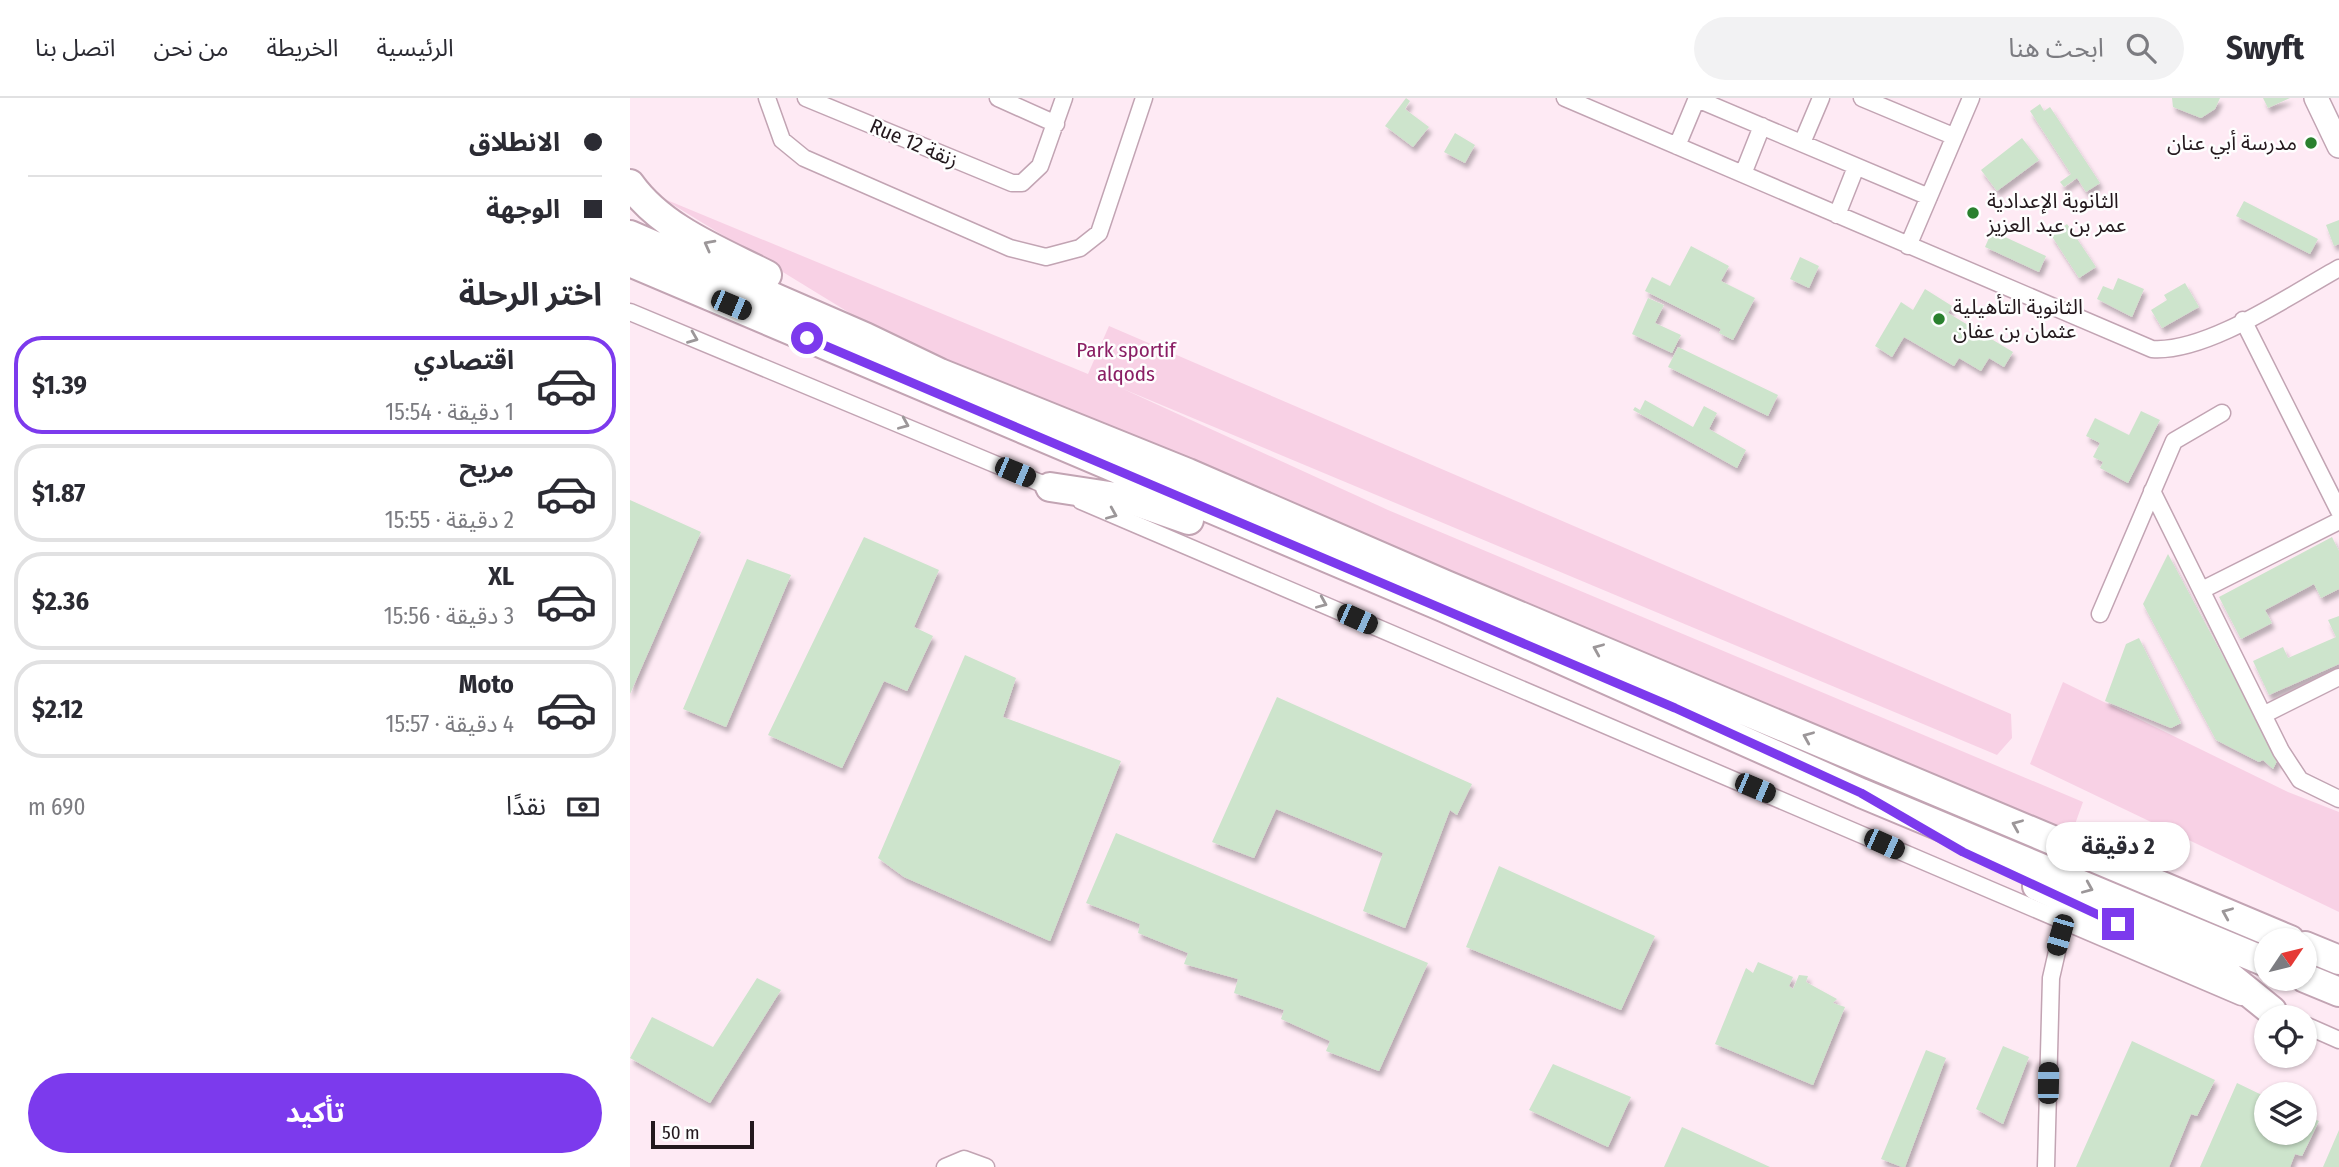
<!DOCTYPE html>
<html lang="ar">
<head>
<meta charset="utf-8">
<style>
  body { margin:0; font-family:"Fira Sans Condensed","Noto Sans Arabic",sans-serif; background:#f2f2f3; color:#2b2b33; direction:rtl; height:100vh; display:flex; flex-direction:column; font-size:26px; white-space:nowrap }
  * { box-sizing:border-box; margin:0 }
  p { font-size:23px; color:#7c7c81 }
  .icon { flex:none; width:38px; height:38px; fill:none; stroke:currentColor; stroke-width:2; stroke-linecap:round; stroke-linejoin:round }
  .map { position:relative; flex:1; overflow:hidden; direction:ltr }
  .sheet { display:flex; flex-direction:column; background:#fff; width:630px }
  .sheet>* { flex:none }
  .top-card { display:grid; align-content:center; height:154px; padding:0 28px; background:#fff }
  .needle { width:46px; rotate:55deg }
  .buttons { position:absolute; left:1624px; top:830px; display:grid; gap:14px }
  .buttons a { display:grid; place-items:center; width:63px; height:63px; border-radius:50%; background:#fff; box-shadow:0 2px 5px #0004; font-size:35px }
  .scale { position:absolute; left:21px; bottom:18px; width:103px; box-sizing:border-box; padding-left:7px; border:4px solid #23181d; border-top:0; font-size:19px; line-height:24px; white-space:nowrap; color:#23181d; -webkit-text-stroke:5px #fefefe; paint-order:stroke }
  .end { position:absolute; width:32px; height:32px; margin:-16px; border:9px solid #7c3aed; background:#fff; box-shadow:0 0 0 4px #fff }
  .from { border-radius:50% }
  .bubble { position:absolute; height:49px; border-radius:24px; background:#fff; box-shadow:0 2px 5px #0004; font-size:23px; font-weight:700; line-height:49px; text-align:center; direction:rtl }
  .car { position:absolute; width:21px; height:42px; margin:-21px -10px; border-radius:9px; box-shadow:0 0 5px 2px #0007; background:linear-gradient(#222 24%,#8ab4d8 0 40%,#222 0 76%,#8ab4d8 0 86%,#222 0) }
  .top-card b { display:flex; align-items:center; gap:24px; height:66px; font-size:26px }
  .top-card b+b { border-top:2px solid #e1e1e2 }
  .top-card i { width:18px; height:18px; background:#2b2b33 }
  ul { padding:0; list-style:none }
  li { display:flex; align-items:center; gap:21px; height:98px; margin:0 14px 10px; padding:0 14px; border:4px solid #e1e1e2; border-radius:28px }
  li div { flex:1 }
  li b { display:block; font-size:26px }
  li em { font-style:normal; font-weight:700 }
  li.on { border-color:#7c3aed }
  li>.icon { width:63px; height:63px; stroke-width:1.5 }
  h2 { padding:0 28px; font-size:32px; line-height:84px }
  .pay { display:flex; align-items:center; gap:18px; height:77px; padding:0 28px; font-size:26px }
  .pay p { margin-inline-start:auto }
  .action { display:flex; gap:14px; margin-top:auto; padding:14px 28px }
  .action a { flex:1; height:80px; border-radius:42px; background:#7c3aed; color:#fff; font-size:28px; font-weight:700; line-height:80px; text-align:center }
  header { display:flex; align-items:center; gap:42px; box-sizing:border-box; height:98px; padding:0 35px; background:#fff; border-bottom:2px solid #e1e1e2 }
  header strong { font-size:33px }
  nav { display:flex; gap:38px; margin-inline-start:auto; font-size:24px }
  .search { width:490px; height:63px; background:#f2f2f3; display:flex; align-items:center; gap:18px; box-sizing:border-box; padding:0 24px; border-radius:38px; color:#7c7c81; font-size:26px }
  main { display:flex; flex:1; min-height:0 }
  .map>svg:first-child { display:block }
  .green { fill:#f8d1e5 }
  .building { fill:#cde4cc; filter:url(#shadow) }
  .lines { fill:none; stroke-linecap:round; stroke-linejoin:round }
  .street-casing { stroke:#c2a4b3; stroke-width:19 }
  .secondary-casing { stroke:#c2a4b3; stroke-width:26 }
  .highway-casing { stroke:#c2a4b3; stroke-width:32 }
  .street { stroke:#fff; stroke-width:16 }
  .secondary { stroke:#fff; stroke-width:23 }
  .highway { stroke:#fff; stroke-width:28 }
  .oneway { stroke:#9c9799 }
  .route { stroke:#7c3aed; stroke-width:9 }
  .poi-dot { fill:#2a802e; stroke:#fefefe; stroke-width:2.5 }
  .labels { text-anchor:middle; stroke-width:5; stroke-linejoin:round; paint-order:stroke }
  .street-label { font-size:21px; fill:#23181d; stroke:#fefefe }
  .poi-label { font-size:21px; fill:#23181d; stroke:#fefefe; text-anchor:start }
  .park-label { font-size:21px; fill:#8a1e64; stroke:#fefefe }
</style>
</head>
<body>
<header>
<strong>Swyft</strong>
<div class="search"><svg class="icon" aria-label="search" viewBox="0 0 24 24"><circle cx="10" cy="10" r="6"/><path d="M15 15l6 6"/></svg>ابحث هنا</div>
<nav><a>الرئيسية</a><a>الخريطة</a><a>من نحن</a><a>اتصل بنا</a></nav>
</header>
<main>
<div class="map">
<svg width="1709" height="1069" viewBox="0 0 1709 1069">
  <defs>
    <filter id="shadow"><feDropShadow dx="3" dy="5.5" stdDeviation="2" flood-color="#0004"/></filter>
  </defs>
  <rect width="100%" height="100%" fill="#feeaf4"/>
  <!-- green -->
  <path class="green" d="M 32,100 L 458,276 L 479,228 L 1381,616 L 1382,640 L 1367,657 L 491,290 L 758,412 L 1453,704 L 1440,740 L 362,283 L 236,225 Z
    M 1433,584 L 1658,694 L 1709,714 L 1709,814 L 1400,666 Z"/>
  <!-- building -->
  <path class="building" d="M 776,0 L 780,3 L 775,11 L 799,29 L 783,49 L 755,28 Z
    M 1542,0 L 1590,0 L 1585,11 L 1571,20 L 1543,9 Z
    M 1633,0 L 1660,0 L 1638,10 Z
    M 1410,6 L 1414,13 L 1420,9 L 1470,85 L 1456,94 L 1447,80 L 1434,89 L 1430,84 L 1441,76 L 1400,13 Z
    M 825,35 L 845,47 L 835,65 L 814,54 Z
    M 1392,40 L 1409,62 L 1367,93 L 1351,72 Z
    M 1614,103 L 1688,141 L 1680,156 L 1606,118 Z
    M 1709,122 L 1709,146 L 1704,148 L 1696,127 Z
    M 1437,126 L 1466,169 L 1449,180 L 1421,137 Z
    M 1362,133 L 1416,158 L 1409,174 L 1355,149 Z
    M 1061,148 L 1099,168 L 1091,183 L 1125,200 L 1103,242 L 1089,235 L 1091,231 L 1015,193 L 1022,179 L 1040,188 Z
    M 1170,159 L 1189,168 L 1179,190 L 1160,181 Z
    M 1488,180 L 1514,191 L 1502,219 L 1467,201 L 1473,188 L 1483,192 Z
    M 1555,185 L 1569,209 L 1532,230 L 1521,212 L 1537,202 L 1534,197 Z
    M 1295,191 L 1322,208 L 1318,215 L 1383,254 L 1374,269 L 1359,260 L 1351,273 L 1329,260 L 1324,268 L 1274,239 L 1262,259 L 1245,248 L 1271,204 L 1283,212 Z
    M 1018,200 L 1034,207 L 1025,225 L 1051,237 L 1042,255 L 1002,236 Z
    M 1048,249 L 1148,297 L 1138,318 L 1038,269 Z
    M 1015,302 L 1063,329 L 1074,308 L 1087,315 L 1079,331 L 1116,352 L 1107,370 L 1003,312 L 1005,309 L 1010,312 Z
    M 1511,313 L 1530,322 L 1498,385 L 1470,370 L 1473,364 L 1463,359 L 1470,345 L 1456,338 L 1465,320 L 1499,337 Z
    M 0,402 L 71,434 L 0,596 Z
    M 234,439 L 309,472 L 284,529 L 303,538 L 277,593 L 254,583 L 212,670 L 138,637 Z
    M 1702,439 L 1709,453 L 1709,491 L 1691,500 L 1684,486 L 1635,512 L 1642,525 L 1611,541 L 1589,499 Z
    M 1538,456 L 1650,664 L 1647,663 L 1643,671 L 1633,662 L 1629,664 L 1586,642 L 1513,506 Z
    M 117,461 L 161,477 L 96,629 L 53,611 Z
    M 1709,518 L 1709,566 L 1639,597 L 1623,563 L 1653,549 L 1658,560 L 1706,539 L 1698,522 Z
    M 1509,540 L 1551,625 L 1541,630 L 1475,603 L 1496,546 Z
    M 335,557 L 386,580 L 373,619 L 491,663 L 420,843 L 274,779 L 248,760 Z
    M 647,599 L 842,686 L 827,717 L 820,712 L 775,830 L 733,813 L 753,755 L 646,711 L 624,760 L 582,744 Z
    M 486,735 L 798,865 L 749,973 L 696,953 L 700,943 L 651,921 L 654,912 L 604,895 L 608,881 L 554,866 L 558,855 L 508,835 L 510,826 L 456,805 Z
    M 869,768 L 1025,838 L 991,912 L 836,849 Z
    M 1128,864 L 1163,879 L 1159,888 L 1163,891 L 1169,877 L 1178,878 L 1176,884 L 1207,901 L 1203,905 L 1215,909 L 1183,987 L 1085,946 L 1116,870 L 1123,875 Z
    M 127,880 L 151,892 L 80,1005 L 0,960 L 22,919 L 83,949 Z
    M 1502,943 L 1585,982 L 1567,1018 L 1561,1016 L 1539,1069 L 1446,1069 Z
    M 1373,948 L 1399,959 L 1373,1026 L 1346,1011 Z
    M 1296,952 L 1316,960 L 1275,1069 L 1272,1069 L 1251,1061 Z
    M 923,966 L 1001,999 L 978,1049 L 899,1012 Z
    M 1607,985 L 1636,999 L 1636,1034 L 1675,1034 L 1675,1017 L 1689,1023 L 1672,1058 L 1665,1056 L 1660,1069 L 1570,1069 Z
    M 1052,1029 L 1140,1069 L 1034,1069 Z
    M 1709,1032 L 1709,1069 L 1693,1069 Z"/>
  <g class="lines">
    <!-- street casing -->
    <g class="street-casing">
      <path id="street" d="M 137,0 L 152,42 L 174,60 L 380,150 L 416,159 L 450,150 L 469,135 L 514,0
        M 176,0 L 382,85 L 392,85 L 410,68 L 434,0
        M 368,0 L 426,26
        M 935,0 L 1522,251 C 1577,255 1660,197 1709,170
        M 1232,0 L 1323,38
        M 1067,1 L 1299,99
        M 1172,45 L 1191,0
        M 1047,48 L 1067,0
        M 1113,76 L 1132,28
        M 1207,117 L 1226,69
        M 1278,148 L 1341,0
        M 0,214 L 427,392
        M 1613,222 L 1709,413
        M 1522,393 L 1651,653 L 1670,682 L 1709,701
        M 451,403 L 1611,899
        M 1572,492 L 1709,423
        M 1470,516 L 1544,343 L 1592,315
        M 1633,617 L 1709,579
        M 1675,927 L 1709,942
        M 315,1069 L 334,1061 L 356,1069
        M 1416,1069 L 1421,880 L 1434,823"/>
    </g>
    <!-- secondary casing -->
    <g class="secondary-casing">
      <path id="secondary" d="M 1686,0 L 1709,48"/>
    </g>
    <!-- highway casing -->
    <g class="highway-casing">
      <path id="highway" d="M 0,86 C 32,131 90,153 137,177
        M 0,137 L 235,239 L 310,275 L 558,375 L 816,487 L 1660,842
        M 0,164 L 813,509 L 1231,695 L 1636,864
        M 420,389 L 499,401 L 559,422
        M 1407,788 L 1600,879 L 1642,913
        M 1675,848 L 1709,862
        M 1675,880 L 1709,894"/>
    </g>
    <!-- street -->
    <use href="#street" class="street"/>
    <!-- secondary -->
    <use href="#secondary" class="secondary"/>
    <!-- highway -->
    <use href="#highway" class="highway"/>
  </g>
  <!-- one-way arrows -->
  <defs><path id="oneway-chevron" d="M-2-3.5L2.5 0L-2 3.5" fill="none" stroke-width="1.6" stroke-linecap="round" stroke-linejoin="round" transform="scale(1.75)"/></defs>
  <g class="oneway">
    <use href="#oneway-chevron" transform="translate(79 147) rotate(-152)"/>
    <use href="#oneway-chevron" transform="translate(63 240) rotate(22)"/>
    <use href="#oneway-chevron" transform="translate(274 326) rotate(23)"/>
    <use href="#oneway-chevron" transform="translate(482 416) rotate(23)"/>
    <use href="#oneway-chevron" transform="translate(692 505) rotate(23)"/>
    <use href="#oneway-chevron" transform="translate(968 551) rotate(-157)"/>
    <use href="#oneway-chevron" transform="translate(1178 639) rotate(-157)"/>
    <use href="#oneway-chevron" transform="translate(1387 727) rotate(-157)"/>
    <use href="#oneway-chevron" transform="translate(1458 790) rotate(23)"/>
    <use href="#oneway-chevron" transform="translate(1597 815) rotate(-157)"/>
  </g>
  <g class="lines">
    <!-- route -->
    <path class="route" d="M 177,240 L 1045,610 L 1231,695 L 1333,754 L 1488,826"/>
  </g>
  <!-- markers -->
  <g class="poi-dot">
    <circle cx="1681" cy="45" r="7"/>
    <circle cx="1343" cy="115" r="7"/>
    <circle cx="1309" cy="221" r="7"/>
  </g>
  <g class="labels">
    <!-- street labels -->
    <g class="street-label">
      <text transform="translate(284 45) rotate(23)" y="7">Rue 12 زنقة</text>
    </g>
    <!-- poi labels -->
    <g class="poi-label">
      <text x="1667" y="52" text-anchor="end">مدرسة أبي عنان</text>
      <text x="1357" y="110">الثانوية الإعدادية<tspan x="1357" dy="24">عمر بن عبد العزيز</tspan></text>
      <text x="1323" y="216">الثانوية التأهيلية<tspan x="1323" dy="24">عثمان بن عفان</tspan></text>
    </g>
    <!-- park labels -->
    <g class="park-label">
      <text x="496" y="259">Park sportif<tspan x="496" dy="24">alqods</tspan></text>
    </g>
  </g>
</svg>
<div class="buttons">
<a><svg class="needle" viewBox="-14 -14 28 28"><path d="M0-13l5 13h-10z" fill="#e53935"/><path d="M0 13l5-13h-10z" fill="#7c7c81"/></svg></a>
<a><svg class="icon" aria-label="locate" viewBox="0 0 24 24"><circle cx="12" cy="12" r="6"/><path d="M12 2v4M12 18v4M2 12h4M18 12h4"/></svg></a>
<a><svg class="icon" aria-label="layers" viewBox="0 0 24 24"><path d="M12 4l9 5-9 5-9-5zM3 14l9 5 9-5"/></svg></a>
</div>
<div class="scale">50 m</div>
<i class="end from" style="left:177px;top:240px"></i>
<i class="end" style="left:1488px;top:826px"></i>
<div class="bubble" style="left:1416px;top:724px;width:144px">2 دقيقة</div>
<i class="car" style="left:101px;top:207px;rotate:113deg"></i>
<i class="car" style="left:385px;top:374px;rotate:113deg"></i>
<i class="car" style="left:727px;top:521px;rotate:114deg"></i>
<i class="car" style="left:1125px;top:690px;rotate:113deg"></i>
<i class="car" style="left:1254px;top:746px;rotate:114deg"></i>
<i class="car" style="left:1430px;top:837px;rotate:196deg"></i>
<i class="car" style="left:1418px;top:985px;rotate:1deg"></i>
</div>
<section class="sheet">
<div class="top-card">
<b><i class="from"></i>الانطلاق</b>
<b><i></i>الوجهة</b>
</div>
<h2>اختر الرحلة</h2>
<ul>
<li class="on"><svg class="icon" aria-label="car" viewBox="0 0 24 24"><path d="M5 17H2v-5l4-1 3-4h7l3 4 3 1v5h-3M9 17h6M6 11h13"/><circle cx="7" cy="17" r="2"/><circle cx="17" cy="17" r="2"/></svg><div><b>اقتصادي</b><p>1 دقيقة · 15:54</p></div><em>$1.39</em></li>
<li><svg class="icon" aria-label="car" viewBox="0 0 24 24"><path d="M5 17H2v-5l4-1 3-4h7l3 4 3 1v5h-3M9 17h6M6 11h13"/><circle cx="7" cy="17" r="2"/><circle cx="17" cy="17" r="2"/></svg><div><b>مريح</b><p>2 دقيقة · 15:55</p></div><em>$1.87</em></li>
<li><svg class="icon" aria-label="car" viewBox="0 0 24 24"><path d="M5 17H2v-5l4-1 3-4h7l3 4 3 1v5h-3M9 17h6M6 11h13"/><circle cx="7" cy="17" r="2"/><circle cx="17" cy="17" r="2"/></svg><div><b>XL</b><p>3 دقيقة · 15:56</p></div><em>$2.36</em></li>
<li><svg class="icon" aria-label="car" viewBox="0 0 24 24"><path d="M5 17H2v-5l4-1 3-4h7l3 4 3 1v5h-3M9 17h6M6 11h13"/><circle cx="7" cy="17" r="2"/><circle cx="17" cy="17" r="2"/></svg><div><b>Moto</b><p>4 دقيقة · 15:57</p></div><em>$2.12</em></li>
</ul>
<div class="pay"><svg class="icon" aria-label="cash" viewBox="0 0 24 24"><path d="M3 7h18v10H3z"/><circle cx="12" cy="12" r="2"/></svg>نقدًا<p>690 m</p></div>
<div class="action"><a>تأكيد</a></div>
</section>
</main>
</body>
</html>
